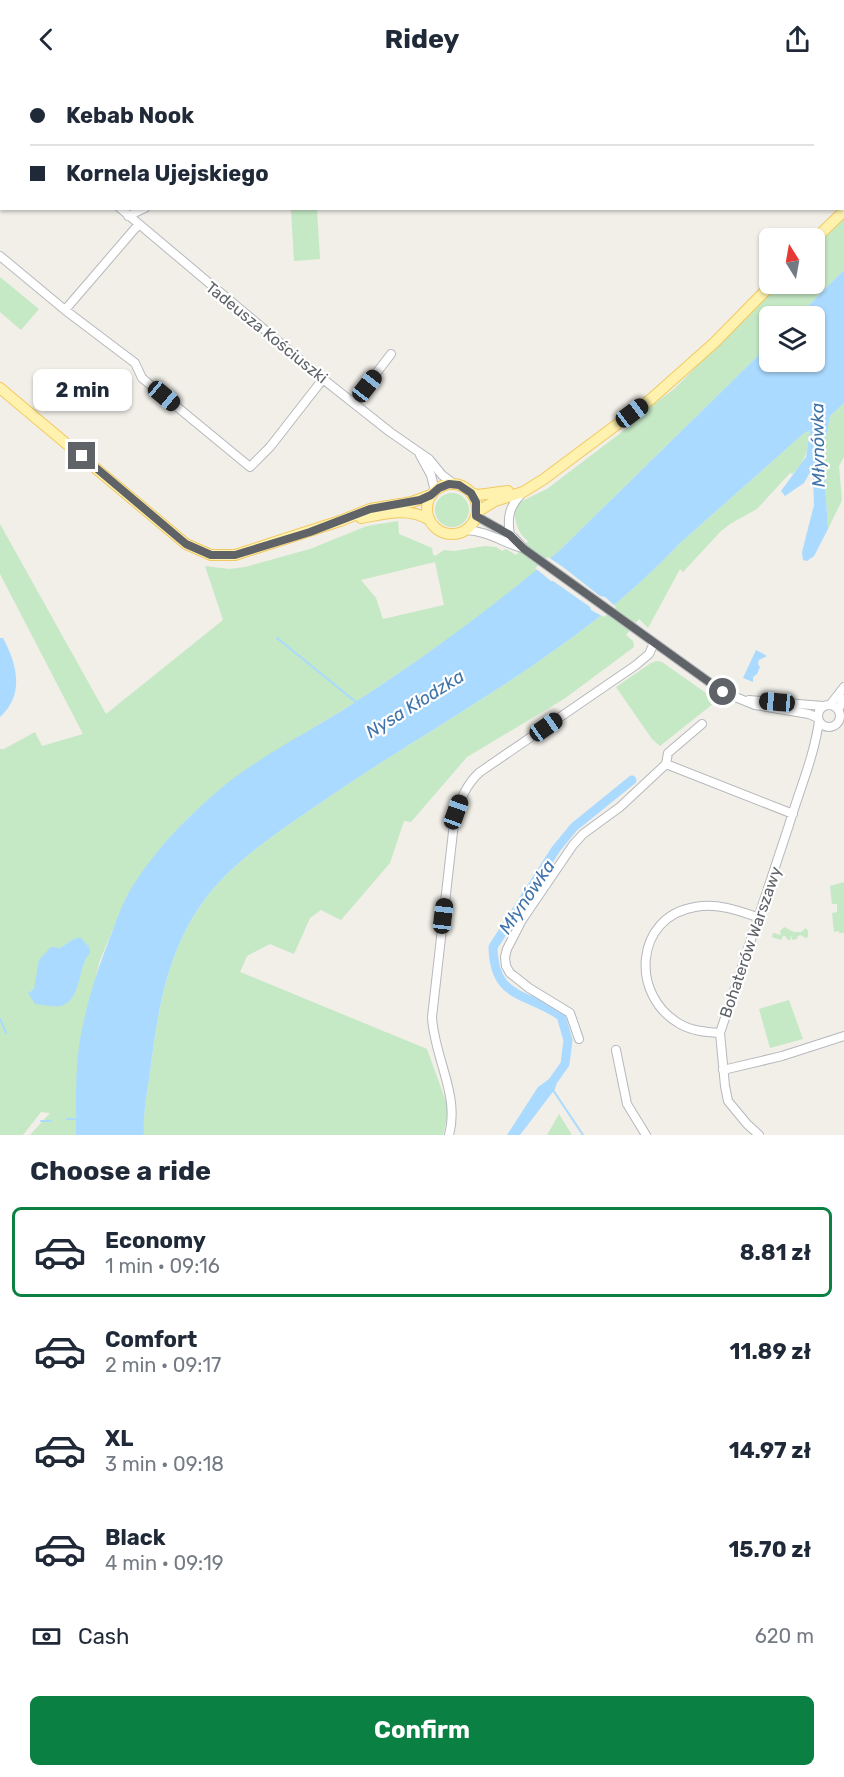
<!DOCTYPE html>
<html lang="en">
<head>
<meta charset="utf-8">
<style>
  body { margin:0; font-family:Rubik,sans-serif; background:#f6f6f7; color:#1f2937; height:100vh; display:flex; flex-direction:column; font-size:22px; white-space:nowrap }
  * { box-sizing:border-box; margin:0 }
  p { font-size:20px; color:#747a83 }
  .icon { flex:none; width:33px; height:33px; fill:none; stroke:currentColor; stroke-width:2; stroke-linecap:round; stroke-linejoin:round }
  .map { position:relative; height:1057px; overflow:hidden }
  .sheet { display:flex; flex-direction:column; background:#fff; flex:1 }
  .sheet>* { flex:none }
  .guide { position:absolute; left:0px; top:0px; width:844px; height:132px; box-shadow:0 2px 4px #0004; display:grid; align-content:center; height:132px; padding:0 30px; background:#fff }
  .needle { width:39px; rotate:349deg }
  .controls { position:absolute; left:759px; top:150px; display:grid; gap:12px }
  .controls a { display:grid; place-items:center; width:66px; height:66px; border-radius:9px; background:#fff; box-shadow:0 2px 4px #0004; font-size:30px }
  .end { position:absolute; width:27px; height:27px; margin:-14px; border:8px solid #5f6368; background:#fff; box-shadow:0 0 0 3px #fff }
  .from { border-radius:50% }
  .bubble { position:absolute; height:42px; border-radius:9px; background:#fff; box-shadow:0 2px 4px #0004; font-size:20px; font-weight:700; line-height:42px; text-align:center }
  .car { position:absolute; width:18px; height:36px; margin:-18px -9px; border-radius:8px; box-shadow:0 0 4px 2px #0007; background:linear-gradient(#222 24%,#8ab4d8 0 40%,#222 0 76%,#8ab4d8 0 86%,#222 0) }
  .guide b { display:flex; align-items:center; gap:21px; height:57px; font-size:22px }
  .guide b+b { border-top:2px solid #e0e1e3 }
  .guide i { width:15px; height:15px; background:#1f2937 }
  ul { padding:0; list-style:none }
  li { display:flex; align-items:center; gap:18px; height:90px; margin:0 12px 9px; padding:0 18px; border:3px solid transparent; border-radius:9px }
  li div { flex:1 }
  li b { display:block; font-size:22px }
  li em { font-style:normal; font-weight:700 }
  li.selected { border-color:#0b8043 }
  li>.icon { width:54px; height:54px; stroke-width:1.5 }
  h2 { padding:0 30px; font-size:27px; line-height:72px }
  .pay { display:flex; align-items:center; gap:15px; height:66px; padding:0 30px; font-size:22px }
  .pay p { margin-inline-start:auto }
  .button { display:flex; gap:12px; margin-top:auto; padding:12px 30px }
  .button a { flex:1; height:69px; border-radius:9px; background:#0b8043; color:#fff; font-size:24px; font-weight:700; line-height:69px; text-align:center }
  header { display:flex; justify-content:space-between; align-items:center; height:78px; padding:0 30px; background:#fff; font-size:27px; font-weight:700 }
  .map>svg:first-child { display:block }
  .green { fill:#c5e8c5; fill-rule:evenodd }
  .water { fill:#aadaff }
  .pier { fill:#f1efe8 }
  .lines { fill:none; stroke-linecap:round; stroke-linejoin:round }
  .stream { stroke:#aadaff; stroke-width:2 }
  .canal { stroke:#aadaff; stroke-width:9 }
  .minor-casing { stroke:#b5b8bc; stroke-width:10 }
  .major-casing { stroke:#f2c960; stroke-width:12 }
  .minor { stroke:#fff; stroke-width:8 }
  .major { stroke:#fff2af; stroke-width:10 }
  .route { stroke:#5f6368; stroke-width:8 }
  .labels { text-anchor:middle; stroke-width:4.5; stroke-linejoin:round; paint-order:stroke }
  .street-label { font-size:16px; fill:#5f6368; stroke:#fff }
  .water-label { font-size:18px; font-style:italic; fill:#4174aa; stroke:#fff }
</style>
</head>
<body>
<header><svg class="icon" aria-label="back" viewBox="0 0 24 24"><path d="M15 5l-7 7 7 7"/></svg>Ridey<svg class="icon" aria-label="share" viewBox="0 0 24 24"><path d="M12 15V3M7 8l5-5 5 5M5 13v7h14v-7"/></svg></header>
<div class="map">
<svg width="844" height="1057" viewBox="0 0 844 1057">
  <rect width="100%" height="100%" fill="#f1efe8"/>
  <!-- green -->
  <path class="green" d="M 291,131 L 317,131 L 320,181 L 294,183 Z
    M 844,140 L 844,192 L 798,238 L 770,238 L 769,267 L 560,472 L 526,502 L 455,557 L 356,624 L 250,689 L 221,711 L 189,739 L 168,762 L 127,818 L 100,882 L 80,964 L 76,1024 L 76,1057 L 30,1057 L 50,1035 L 41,1034 L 23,1057 L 0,1057 L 0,671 L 4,671 L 35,654 L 42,668 L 83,656 L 0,496 L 0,446 L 106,636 L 223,542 L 205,488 L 229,491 L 245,489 L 310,471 L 367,448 L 398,443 L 399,456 L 432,470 L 433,476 L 435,478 L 444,472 L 454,473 L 485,468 L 496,469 L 502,473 L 506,471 L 516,477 L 528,463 C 515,452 518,446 513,433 L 520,424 L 547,411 L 631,347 L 641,336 L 674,311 L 779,206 L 814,206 L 815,170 ZM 435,484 L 444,527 L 383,541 L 376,520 L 361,502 ZM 72,862 L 85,881 L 80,898 L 28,915 L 34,911 L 55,871 L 60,870 Z
    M 0,199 L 39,231 L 21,252 L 0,234 Z
    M 844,325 L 844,379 L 839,388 L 842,422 L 828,451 L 823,375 L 830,338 Z
    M 810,352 C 807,373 808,379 793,396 L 790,395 L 757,431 L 730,446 L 720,454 L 683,494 L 680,491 L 648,550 L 639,541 L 626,557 L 633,563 L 634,569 L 564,621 L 467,679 L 411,744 L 404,743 L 390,785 L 341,842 L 321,832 L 310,840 L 294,876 L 270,866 L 247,878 L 240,894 L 427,971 L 449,1032 L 443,1057 L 144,1057 C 143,1036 147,1015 150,994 C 158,930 168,867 209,816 C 240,777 289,747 329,719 C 447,638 580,572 678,467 L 803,356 Z
    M435 432a17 17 0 1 1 34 0a17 17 0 1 1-34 0Z
    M 656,583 L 662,584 L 706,615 L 714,625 L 660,668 L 652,661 L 616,609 L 651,585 Z
    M 844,804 L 844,855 L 839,855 L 839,853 L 834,854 L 832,835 L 837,834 L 837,826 L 832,826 L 830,808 Z
    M 784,849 L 794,854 L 801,854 L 806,850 L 808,853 L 808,859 L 805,860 L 801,857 L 798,858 L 797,861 L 792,862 L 791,857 L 790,862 L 788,862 L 785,858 L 783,858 L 781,862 L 772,859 L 773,855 L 781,857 L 780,853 Z
    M 789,922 L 803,961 L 770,970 L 759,931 Z
    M 559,1036 L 572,1057 L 547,1057 Z"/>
  <!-- water -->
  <path class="water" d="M 844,192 L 844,325 L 830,338 L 823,375 L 828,451 L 814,478 L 807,483 L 803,482 L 802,474 L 814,427 L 813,400 L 809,396 L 804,405 L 785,418 L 781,413 L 806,379 L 810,352 L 803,356 L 678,467 C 580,572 447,638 329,719 C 289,747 240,777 209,816 C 168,867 158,930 150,994 C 147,1015 143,1036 144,1057 L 76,1057 C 76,1026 75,993 80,962 C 86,928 96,895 109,862 C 115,847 120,831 128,816 C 151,776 185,741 220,711 C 262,676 312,653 357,623 C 428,577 496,527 560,472 L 769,267 L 770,284 L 814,284 L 814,238 L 798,238 Z
    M 0,560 L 3,560 C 17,586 25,616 0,639 Z
    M 756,572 L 767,578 L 759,582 L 758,586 L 760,589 L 757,596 L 753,599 L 753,604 L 743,600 Z
    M 80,859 L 89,869 L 90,875 C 77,888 82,924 60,928 C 52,929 43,927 35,926 L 28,915 L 34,911 L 39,882 L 51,869 L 60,870 L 72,862 Z
    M 552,999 L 557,1004 L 555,1011 L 520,1057 L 507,1057 L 538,1009 Z"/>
  <!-- pier -->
  <path class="pier" d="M 548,479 L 563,489 L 600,518 L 605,519 L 616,529 L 604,539 L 591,532 L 590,529 L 553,503 L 551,503 L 535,490 Z"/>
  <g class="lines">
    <!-- stream -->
    <path class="stream" d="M 277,560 L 356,624
      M 0,941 L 6,955
      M 553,1012 L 583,1057
      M 67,1041 L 79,1041
      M 41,1043 L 51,1043"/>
    <!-- canal -->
    <path class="canal" d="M 548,1010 L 565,986 L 568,962 L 561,938 C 525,914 494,921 493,869 L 556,771 L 574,749 L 632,702"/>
    <!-- minor casing -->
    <g class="minor-casing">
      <path id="minor" d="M 90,0 L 91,2
        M 38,2 L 39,0
        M 352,2 L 354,0
        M 0,19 L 2,21
        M 0,67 L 2,64
        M 120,130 L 323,301 L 390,354 L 429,381 L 442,397 L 454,406
        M 128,138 L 145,130
        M 0,178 L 65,232 L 135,285 L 142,300 L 250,389 L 270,369 L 323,301
        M 65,232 L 138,147
        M 354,324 L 391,276
        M 420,377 L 431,397 L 435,413
        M 476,438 L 513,459 L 524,471 L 723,614 L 755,627 L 809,636 L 818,640
        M 466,452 C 487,453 502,464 522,470
        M 510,457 C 507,439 509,429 522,415
        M 749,622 L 823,628
        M 830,627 L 844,609
        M818 638a11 11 0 1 1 22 0a11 11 0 1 1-22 0Z
        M 838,632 L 844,621
        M 666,686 L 793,736
        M 720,955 C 706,954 692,953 680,946 C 630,918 634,839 695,829 C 717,825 737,832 757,839
        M 579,961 L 570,935 L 529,910 L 510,895 L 506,888 L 505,879 L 507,871 L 522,842 L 573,767 L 583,756 L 620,729 L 666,686 L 668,675 L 702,646
        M 616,972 L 627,1026 L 646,1057
        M 723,992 L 782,978 L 844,958
        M 449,1057 C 460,1017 434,979 432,939 L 454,745 C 458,726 465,707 480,694 L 636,587 L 649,576 L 654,565
        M 759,1057 L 747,1046 L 728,1023 L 725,1008 L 720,955 L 789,747 C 799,713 814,679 819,643"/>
    </g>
    <!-- major casing -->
    <g class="major-casing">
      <path id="major" d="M 814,162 L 844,133
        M 0,310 L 186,466 L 211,477 L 235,477 L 340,443 L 370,431 L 412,424 L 431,417
        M427 431a25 25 0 1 1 50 0a25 25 0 1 1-50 0Z
        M 471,415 L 478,417 L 508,413
        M 477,434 L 495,423 L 523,414 L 544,401 L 651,321 L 714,265 L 772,206
        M 361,440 C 384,436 407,429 428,441"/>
    </g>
    <!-- minor -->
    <use href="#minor" class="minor"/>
    <!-- major -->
    <use href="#major" class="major"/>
  </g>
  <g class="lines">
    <!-- route -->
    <path class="route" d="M 82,378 L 186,466 L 211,477 L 235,477 L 310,454 L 370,431 L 420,422 L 431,417 L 439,410 L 449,406 L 459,407 L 471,415 L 476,424 L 476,438 L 510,457 L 524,471 L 723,614"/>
  </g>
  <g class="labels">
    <!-- street labels -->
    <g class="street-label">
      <text transform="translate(267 254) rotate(39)" y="6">Tadeusza Kościuszki</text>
      <text transform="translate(750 864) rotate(-71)" y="6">Bohaterów Warszawy</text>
    </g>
    <!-- water labels -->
    <g class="water-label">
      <text transform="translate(818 367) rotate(-91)" y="6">Młynówka</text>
      <text transform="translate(415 626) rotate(-32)" y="6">Nysa Kłodzka</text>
      <text transform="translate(527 819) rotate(-56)" y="6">Młynówka</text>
    </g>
  </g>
</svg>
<div class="controls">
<a><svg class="needle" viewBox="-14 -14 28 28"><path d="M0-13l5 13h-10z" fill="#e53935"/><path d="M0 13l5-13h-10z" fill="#747a83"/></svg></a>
<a><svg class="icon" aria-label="layers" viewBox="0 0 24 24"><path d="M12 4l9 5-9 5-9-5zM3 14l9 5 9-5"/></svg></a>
</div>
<i class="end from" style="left:723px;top:614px"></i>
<i class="end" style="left:82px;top:378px"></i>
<div class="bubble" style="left:33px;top:291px;width:99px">2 min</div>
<i class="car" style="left:367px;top:308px;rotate:38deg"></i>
<i class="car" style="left:164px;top:318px;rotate:130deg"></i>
<i class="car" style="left:632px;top:335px;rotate:53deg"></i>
<i class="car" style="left:777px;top:624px;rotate:275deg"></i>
<i class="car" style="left:546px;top:649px;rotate:55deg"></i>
<i class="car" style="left:456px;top:734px;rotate:20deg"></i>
<i class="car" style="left:443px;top:838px;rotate:7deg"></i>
<div class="guide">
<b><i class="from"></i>Kebab Nook</b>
<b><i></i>Kornela Ujejskiego</b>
</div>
</div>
<section class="sheet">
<h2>Choose a ride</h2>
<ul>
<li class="selected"><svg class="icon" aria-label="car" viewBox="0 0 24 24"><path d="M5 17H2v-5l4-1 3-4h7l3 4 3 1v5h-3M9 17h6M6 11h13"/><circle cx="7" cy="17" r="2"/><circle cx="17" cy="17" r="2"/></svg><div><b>Economy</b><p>1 min · 09:16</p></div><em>8.81 zł</em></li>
<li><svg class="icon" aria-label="car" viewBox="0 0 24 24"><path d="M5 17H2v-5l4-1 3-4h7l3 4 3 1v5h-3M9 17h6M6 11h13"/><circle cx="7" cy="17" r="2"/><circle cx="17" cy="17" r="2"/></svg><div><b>Comfort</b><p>2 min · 09:17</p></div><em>11.89 zł</em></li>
<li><svg class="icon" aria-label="car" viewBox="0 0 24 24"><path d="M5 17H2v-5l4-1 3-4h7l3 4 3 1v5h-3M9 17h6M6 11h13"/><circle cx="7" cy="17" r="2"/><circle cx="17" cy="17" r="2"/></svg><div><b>XL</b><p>3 min · 09:18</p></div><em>14.97 zł</em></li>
<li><svg class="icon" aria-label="car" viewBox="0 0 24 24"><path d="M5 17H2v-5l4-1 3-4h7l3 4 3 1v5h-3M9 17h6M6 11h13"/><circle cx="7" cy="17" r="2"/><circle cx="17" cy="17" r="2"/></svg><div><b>Black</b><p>4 min · 09:19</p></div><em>15.70 zł</em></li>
</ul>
<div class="pay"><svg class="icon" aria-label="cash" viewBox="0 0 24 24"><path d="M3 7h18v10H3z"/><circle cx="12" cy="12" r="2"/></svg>Cash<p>620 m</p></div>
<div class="button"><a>Confirm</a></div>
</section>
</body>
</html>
